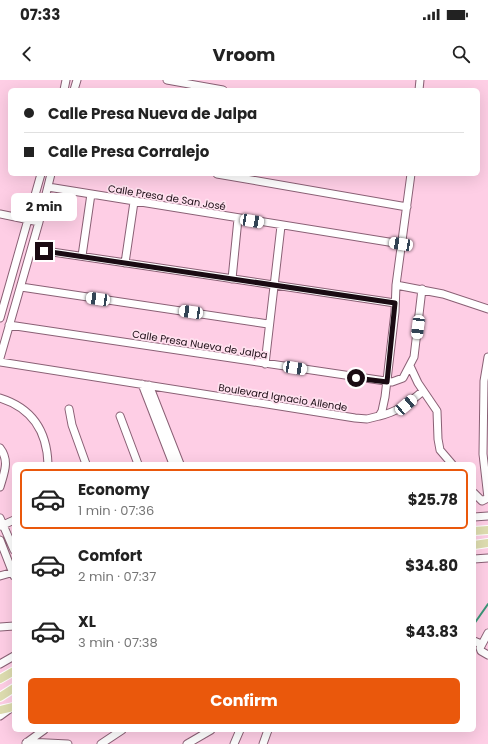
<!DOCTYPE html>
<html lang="en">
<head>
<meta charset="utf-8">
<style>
  body { margin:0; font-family:Poppins,sans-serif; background:#f2f2f2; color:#222; height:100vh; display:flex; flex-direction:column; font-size:15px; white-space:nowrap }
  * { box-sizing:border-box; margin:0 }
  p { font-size:13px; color:#767676 }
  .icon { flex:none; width:22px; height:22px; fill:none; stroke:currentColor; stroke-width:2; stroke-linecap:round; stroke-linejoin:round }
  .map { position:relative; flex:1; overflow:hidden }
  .sheet { position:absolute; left:12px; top:382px; width:464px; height:270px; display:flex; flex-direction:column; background:#fff; border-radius:6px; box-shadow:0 4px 16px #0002 }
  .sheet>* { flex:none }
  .top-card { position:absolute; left:8px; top:8px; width:472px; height:88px; border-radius:6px; box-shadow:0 4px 16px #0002; display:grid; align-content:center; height:88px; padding:0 16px; background:#fff }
  .end { position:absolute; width:18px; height:18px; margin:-9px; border:5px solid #1a0b13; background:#fff; box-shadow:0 0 0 2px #fff }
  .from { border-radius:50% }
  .bubble { position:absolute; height:28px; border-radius:6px; background:#fff; box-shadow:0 4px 16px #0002; font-size:13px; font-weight:700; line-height:28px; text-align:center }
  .car { position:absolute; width:12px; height:24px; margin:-12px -6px; border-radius:5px; box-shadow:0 0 3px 1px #0007; background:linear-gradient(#fff 24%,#345 0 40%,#fff 0 76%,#345 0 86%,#fff 0) }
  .top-card b { display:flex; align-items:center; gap:14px; height:38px; font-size:15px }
  .top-card b+b { border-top:1px solid #e0e0e0 }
  .top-card i { width:10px; height:10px; background:#222 }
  ul { padding:7px 0 0; list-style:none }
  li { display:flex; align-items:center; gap:12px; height:60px; margin:0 8px 6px; padding:0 8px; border:2px solid transparent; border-radius:6px }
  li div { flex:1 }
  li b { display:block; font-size:15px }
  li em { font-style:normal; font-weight:700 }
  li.active { border-color:#ea580c }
  li>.icon { width:36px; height:36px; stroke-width:1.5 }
  .button { display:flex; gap:8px; margin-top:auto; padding:8px 16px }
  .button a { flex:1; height:46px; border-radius:6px; background:#ea580c; color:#fff; font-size:16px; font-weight:700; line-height:46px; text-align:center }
  .status { display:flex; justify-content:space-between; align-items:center; height:28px; padding:0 20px; background:#fff; direction:ltr }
  .status svg { height:11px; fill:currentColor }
  header { display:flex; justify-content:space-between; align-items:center; height:52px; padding:0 16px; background:#fff; font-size:18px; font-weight:700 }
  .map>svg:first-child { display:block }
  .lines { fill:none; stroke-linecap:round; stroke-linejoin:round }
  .stream { stroke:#3b9577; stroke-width:2 }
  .minor-casing { stroke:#8a6075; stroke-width:9 }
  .major-casing { stroke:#fff; stroke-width:10 }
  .minor { stroke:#fff; stroke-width:7 }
  .major { stroke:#deddb0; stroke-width:8 }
  .route { stroke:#1a0b13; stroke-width:5 }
  .labels { text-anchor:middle; stroke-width:3.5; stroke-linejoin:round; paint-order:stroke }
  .street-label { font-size:10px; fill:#1a0b13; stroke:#ffe1ef }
</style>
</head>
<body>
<div class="status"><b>07:33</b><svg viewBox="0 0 49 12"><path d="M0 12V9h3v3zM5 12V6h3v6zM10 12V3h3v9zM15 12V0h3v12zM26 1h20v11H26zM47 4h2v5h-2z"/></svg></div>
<header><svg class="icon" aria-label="back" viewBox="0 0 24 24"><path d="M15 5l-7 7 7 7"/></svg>Vroom<svg class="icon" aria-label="search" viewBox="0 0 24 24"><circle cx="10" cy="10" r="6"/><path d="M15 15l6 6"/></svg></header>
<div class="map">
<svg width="488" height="664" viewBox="0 0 488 664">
  <rect width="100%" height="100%" fill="#fecee5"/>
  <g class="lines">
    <!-- stream -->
    <path class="stream" d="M 474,544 L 488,524"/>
    <!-- minor casing -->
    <g class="minor-casing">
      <path id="minor" d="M 167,0 L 223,10
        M 64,10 L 66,0
        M 74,10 L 77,0
        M 419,10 L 420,0
        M 217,94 L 407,127
        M 48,107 L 401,164
        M 0,134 L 39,142
        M 32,169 L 395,223
        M 82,176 L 91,114
        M 125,183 L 134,122
        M 232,199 L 238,139
        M 396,205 L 443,214 L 488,229
        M 21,207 L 268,244
        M 0,238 L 41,94
        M 9,245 L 392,302 L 403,298 L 414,277 L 422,209
        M 0,278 L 39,142 L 51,94
        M 0,282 L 355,338 L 367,339 L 379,336 L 382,331 L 385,317 L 395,232 L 396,205 L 411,94
        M 265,284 L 281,146
        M 410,286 L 418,303 L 437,331 L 438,359 L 440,370 L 452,384
        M 142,304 L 173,384
        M 149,305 L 180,384
        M 0,318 C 32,328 47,351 48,384
        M 69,329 L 72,345 L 86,384
        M 120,336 L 138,384
        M 379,336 C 397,332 409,323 423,311
        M 0,368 C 10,381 4,393 0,407
        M 474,413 L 482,421 L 488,418 L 483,374 L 484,301 L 488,277
        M 474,437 L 488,436
        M 0,438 L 14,470
        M 1,446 L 14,440
        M 0,460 L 14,496
        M 474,479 L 488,478
        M 0,496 L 14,492
        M 0,547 L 14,546
        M 488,553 L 480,568 L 481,571 L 488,575
        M 474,561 L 481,564
        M 0,584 L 14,576
        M 0,636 L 11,628
        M 27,662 L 68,664
        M 26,663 L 44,650
        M 101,664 L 122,650
        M 187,664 L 211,650
        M 234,664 L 240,650
        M 263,664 L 268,650"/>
    </g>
    <!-- major casing -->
    <g class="major-casing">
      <path id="major" d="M 474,451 L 488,450
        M 474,465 L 488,463
        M 0,599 L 14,591
        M 0,617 L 14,608
        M 0,630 L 13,627"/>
    </g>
    <!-- minor -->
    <use href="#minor" class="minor"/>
    <!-- major -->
    <use href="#major" class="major"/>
  </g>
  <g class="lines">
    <!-- route -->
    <path class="route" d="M 44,171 L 395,223 L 387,302 L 356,298"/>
  </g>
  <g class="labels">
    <!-- street labels -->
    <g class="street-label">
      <text transform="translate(167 117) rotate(9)" y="4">Calle Presa de San José</text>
      <text transform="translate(200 264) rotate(9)" y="4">Calle Presa Nueva de Jalpa</text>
      <text transform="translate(283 317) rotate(9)" y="4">Boulevard Ignacio Allende</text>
    </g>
  </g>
</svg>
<i class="end from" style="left:356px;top:298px"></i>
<i class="end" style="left:44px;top:171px"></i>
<div class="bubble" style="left:11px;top:113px;width:66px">2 min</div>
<i class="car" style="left:252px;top:141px;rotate:100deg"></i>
<i class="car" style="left:401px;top:164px;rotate:279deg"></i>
<i class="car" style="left:98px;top:219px;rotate:278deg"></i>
<i class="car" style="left:191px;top:232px;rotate:278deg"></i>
<i class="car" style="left:418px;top:247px;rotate:187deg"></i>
<i class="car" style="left:295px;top:288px;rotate:99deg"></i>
<i class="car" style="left:406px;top:325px;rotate:50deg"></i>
<div class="top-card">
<b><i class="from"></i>Calle Presa Nueva de Jalpa</b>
<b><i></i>Calle Presa Corralejo</b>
</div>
<section class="sheet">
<ul>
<li class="active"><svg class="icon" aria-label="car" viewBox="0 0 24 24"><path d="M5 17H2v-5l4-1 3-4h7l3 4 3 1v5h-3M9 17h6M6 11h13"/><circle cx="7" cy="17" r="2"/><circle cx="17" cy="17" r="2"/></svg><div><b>Economy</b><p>1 min · 07:36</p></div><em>$25.78</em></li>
<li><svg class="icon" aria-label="car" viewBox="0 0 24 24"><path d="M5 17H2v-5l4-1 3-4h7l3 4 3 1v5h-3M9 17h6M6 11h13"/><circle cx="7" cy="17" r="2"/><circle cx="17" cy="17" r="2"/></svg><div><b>Comfort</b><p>2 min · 07:37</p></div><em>$34.80</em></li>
<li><svg class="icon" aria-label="car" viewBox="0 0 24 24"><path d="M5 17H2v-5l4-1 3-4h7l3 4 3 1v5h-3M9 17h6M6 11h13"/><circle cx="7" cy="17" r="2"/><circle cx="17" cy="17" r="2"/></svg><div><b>XL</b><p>3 min · 07:38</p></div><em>$43.83</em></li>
</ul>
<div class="button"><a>Confirm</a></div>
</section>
</div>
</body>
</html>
